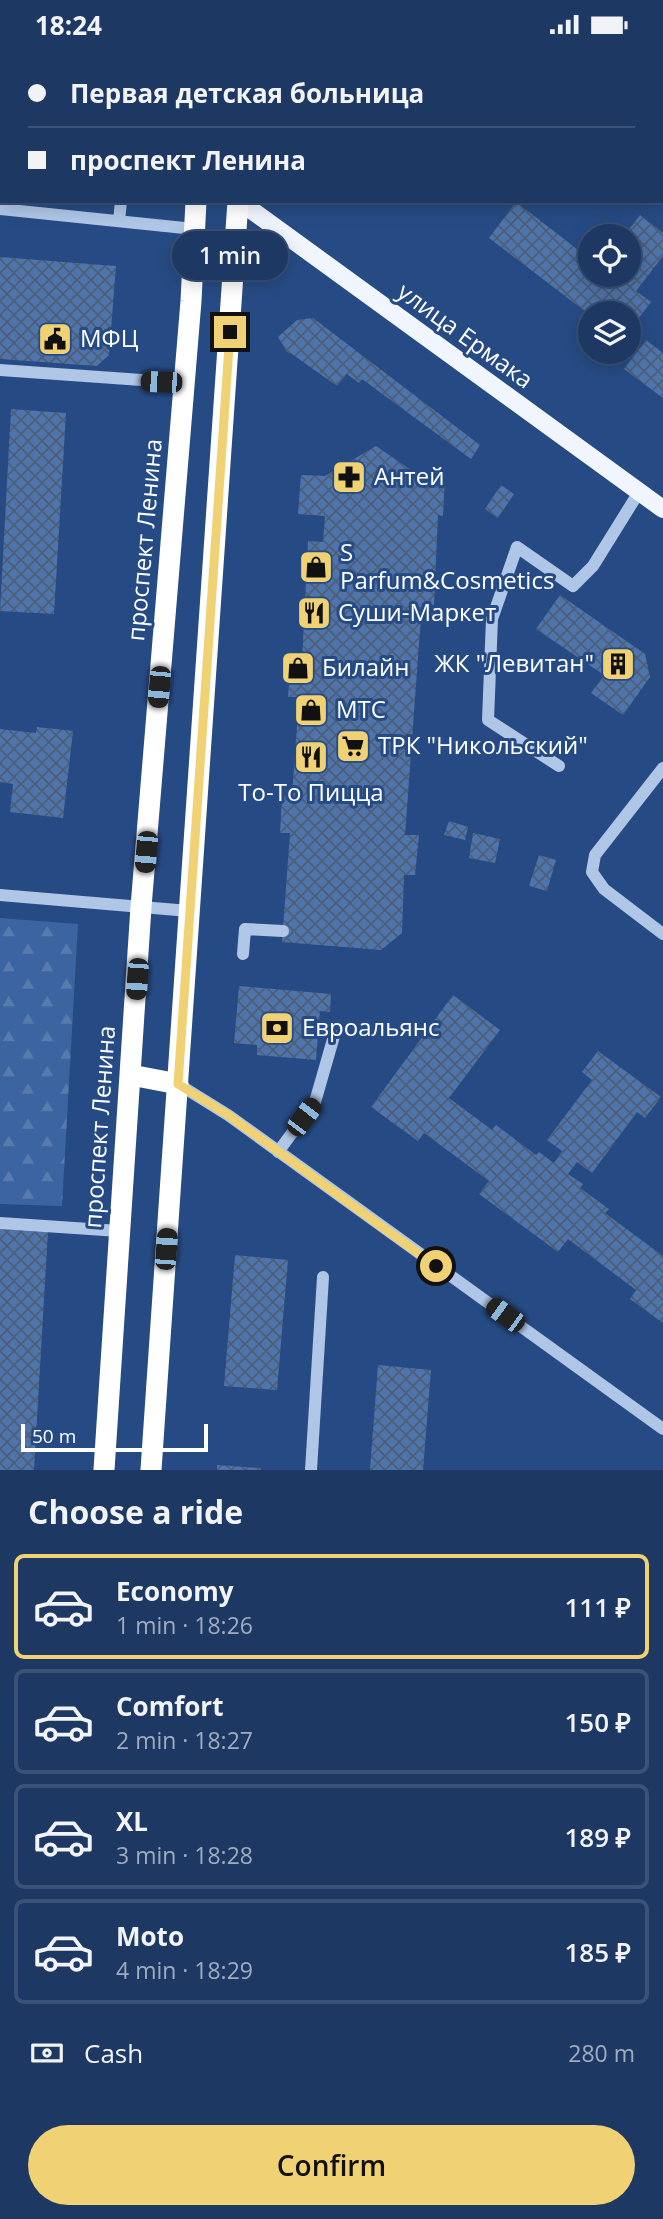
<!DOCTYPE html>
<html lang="en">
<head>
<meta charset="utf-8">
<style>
  body { margin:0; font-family:"Open Sans",sans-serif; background:#29436c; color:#f1f3f6; height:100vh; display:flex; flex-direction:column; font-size:26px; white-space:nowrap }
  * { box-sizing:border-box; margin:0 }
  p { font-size:23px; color:#a0acbe }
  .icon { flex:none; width:38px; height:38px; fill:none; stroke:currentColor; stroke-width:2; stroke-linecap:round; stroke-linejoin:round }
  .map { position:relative; height:1421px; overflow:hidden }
  .sheet { display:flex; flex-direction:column; background:#1c3863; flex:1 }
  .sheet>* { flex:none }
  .top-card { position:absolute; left:0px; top:0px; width:663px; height:154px; box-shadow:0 4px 18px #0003,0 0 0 2px #3a5278; display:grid; align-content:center; height:154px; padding:0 28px; background:#1c3863 }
  .fabs { position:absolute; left:578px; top:175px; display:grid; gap:14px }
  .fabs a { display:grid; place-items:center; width:63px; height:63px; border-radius:50%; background:#1c3863; box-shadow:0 4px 18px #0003,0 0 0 2px #3a5278; font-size:35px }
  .scale { position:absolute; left:21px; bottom:18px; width:187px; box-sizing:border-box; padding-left:7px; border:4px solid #fff; border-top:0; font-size:19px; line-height:24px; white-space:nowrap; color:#fff; -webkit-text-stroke:5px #264b84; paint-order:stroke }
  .end { position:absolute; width:32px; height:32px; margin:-16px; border:9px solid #f0d274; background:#111; box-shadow:0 0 0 4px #111 }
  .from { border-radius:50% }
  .bubble { position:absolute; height:49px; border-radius:24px; background:#1c3863; box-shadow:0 4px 18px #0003,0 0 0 2px #3a5278; font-size:23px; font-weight:600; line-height:49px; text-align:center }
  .car { position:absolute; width:21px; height:42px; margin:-21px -10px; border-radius:9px; box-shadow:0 0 5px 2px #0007; background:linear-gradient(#222 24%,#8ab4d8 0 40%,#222 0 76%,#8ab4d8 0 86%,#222 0) }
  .top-card b { display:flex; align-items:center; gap:24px; height:66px; font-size:26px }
  .top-card b+b { border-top:2px solid #3a5278 }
  .top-card i { width:18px; height:18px; background:#f1f3f6 }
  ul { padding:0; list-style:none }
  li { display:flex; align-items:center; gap:21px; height:105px; margin:0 14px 10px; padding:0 14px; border:4px solid #3a5278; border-radius:10px }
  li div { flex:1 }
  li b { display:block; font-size:26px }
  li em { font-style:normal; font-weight:600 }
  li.selected { border-color:#f0d274 }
  li>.icon { width:63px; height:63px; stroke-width:1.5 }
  h2 { padding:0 28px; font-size:32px; line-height:84px }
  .pay { display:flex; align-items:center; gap:18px; height:77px; padding:0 28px; font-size:26px }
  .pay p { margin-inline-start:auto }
  .action { display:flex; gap:14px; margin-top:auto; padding:14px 28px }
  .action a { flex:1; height:80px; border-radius:42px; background:#f0d274; color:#111; font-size:28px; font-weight:600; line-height:80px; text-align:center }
  .status { display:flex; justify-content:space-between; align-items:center; height:49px; padding:0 35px; background:#1c3863; direction:ltr }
  .status svg { height:19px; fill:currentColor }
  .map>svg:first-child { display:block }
  .forest { fill:url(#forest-firs) }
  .building { fill:url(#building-cross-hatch) }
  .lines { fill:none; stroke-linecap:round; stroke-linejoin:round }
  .minor { stroke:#afc6e7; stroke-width:12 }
  .major { stroke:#f1f6fe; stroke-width:18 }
  .highway { stroke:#fff; stroke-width:21 }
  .route { stroke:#f0d274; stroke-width:9 }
  .labels { text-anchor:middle; stroke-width:6; stroke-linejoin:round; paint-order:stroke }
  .street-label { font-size:24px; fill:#fff; stroke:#264b84 }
  .poi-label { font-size:24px; fill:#fff; stroke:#264b84; text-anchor:start }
</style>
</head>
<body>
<div class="status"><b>18:24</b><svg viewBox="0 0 49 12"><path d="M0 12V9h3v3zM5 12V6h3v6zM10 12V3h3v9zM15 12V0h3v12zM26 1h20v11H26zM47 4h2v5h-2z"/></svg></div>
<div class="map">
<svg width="663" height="1421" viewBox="0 0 663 1421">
  <defs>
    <pattern id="forest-firs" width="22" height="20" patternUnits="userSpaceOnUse" patternTransform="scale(1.75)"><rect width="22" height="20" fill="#3b64a0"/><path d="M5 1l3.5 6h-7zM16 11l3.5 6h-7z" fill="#587bae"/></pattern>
    <pattern id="building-cross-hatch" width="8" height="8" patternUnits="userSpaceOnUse" patternTransform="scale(1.75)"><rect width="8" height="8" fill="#4e74ab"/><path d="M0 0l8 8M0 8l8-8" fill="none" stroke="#4d5e77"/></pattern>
  </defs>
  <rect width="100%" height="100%" fill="#264b84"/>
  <!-- forest -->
  <path class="forest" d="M 0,869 L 78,875 L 62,1157 L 0,1155 Z"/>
  <!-- building -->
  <path class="building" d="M 516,153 L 590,210 L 590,226 L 628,226 L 628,187 L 624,187 L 640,166 L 663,184 L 663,207 L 636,242 L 651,253 L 628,283 L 628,264 L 590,266 L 489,189 Z
    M 0,208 L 116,217 L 109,306 L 97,317 L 0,310 Z
    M 313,269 L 480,396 L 471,410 L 362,330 L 359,334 L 347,325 L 337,337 L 292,305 L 287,303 L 278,288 L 297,271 Z
    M 646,291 L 663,304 L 663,349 L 624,320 Z
    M 11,360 L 66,364 L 54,565 L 0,562 Z
    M 376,397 L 417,425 L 445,427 L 443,467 L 438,466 L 434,556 L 422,554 L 405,786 L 419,786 L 415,826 L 404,826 L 402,884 L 381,901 L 282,893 L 290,784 L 280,784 L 282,746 L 292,747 L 299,648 L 288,648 L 291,612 L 302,612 L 308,492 L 323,493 L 325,467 L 298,465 L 301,426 L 325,427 Z
    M 501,436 L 514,445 L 498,469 L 485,460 Z
    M 560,546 L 645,605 L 650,628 L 623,666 L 591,644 L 604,626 L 536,580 Z
    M 37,678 L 73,682 L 63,769 L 10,763 L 13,735 L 0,733 L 0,680 L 36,684 Z
    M 449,772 L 468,778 L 465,791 L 444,786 Z
    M 473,784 L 500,790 L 495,814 L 469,809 Z
    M 539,806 L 556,811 L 547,842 L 529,837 Z
    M 239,937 L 331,945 L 330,963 L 320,962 L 316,1011 L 257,1006 L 257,996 L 234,994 Z
    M 453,946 L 500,981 L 449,1049 L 492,1081 L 496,1076 L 536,1106 L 539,1103 L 554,1114 L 562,1102 L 547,1091 L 592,1031 L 582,1023 L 598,1002 L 661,1048 L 645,1069 L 637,1063 L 592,1124 L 577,1113 L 568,1125 L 583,1135 L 580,1139 L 609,1160 L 605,1164 L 663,1207 L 663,1274 L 630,1250 L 636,1241 L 568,1190 L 558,1203 L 479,1145 L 489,1132 L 424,1084 L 418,1092 L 371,1058 Z
    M 0,1180 L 48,1182 L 34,1421 L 0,1421 Z
    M 235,1206 L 288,1211 L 277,1341 L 224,1337 Z
    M 378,1316 L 431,1321 L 423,1421 L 370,1421 Z
    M 217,1416 L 261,1419 L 261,1421 L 217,1421 Z"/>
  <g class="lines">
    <!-- minor -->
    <path class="minor" d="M 132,2 L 132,0
      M 0,160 L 194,180
      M 119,172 L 121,152
      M 0,321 L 184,334
      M 559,717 L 488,671 L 492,570 L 517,498 L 573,537 L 593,517 L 639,443
      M 663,719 L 595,806 L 592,823 L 604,840 L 663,885
      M 0,846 L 189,862
      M 243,905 L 245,880 L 283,882
      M 178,1035 L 228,1066 L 663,1380
      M 278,1103 L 315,1053 L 334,987
      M 0,1174 L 119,1182
      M 311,1421 L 323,1228"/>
    <!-- major -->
    <path class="major" d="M 239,152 L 663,460"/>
    <!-- highway -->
    <path class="highway" d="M 201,2 L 201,0
      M 244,2 L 244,0
      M 131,1026 L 178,1035
      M 104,1421 L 141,858 L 191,252 L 196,152
      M 151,1421 L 238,152"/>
  </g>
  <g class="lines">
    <!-- route -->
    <path class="route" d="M 230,283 L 178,1035 L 228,1066 L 436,1217"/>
  </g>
  <!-- icons -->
  <defs>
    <g id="civic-square" transform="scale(1.75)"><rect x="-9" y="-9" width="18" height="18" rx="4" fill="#f0d274" stroke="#264b84"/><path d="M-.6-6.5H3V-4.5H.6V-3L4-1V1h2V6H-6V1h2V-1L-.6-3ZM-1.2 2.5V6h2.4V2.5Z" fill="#111"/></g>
    <g id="pharmacy-square" transform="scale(1.75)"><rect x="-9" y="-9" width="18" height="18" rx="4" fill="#f0d274" stroke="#264b84"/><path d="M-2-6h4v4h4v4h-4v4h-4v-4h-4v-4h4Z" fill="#111"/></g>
    <g id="shop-square" transform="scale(1.75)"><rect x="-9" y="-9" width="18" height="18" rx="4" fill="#f0d274" stroke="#264b84"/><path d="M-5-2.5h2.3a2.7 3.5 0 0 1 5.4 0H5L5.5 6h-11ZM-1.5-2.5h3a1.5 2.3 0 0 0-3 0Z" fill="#111"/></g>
    <g id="restaurant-square" transform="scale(1.75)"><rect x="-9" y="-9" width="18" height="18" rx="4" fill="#f0d274" stroke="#264b84"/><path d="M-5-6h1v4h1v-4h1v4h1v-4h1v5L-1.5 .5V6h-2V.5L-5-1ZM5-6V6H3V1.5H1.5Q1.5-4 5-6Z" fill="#111"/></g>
    <g id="building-square" transform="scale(1.75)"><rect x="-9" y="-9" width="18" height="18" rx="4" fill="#f0d274" stroke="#264b84"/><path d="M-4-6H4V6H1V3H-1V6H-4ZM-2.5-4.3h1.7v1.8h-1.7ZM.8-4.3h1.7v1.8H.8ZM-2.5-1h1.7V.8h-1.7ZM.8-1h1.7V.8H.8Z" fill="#111"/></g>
    <g id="supermarket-square" transform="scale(1.75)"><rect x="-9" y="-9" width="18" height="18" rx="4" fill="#f0d274" stroke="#264b84"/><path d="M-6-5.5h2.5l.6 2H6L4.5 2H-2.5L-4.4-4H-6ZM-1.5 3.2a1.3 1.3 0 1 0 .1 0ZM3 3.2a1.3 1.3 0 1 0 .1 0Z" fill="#111"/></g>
    <g id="bank-square" transform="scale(1.75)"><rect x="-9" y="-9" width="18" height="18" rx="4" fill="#f0d274" stroke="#264b84"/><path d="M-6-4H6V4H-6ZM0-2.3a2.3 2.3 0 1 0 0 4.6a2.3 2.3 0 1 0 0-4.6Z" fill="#111"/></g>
  </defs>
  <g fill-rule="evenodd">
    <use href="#civic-square" x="55" y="290"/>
    <use href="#pharmacy-square" x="349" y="428"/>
    <use href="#shop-square" x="316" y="518"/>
    <use href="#restaurant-square" x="314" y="564"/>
    <use href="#building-square" x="618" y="615"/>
    <use href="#shop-square" x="298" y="619"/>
    <use href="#shop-square" x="311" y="661"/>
    <use href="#supermarket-square" x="353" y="697"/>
    <use href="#restaurant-square" x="311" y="708"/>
    <use href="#bank-square" x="277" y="979"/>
  </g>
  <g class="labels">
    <!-- street labels -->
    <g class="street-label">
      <text transform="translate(465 287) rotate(36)" y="8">улица Ермака</text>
      <text transform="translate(145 491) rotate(-85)" y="8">проспект Ленина</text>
      <text transform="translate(100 1078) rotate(-86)" y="8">проспект Ленина</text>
    </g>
    <!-- poi labels -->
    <g class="poi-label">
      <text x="80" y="298">МФЦ</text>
      <text x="374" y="436">Антей</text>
      <text x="340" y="512">S<tspan x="340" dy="28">Parfum&amp;Cosmetics</tspan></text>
      <text x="338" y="572">Суши-Маркет</text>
      <text x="594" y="623" text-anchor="end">ЖК "Левитан"</text>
      <text x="322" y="627">Билайн</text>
      <text x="336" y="669">МТС</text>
      <text x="378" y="705">ТРК "Никольский"</text>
      <text x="311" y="752" text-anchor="middle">То-То Пицца</text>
      <text x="302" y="987">Евроальянс</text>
    </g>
  </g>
</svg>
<div class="fabs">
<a><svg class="icon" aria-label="locate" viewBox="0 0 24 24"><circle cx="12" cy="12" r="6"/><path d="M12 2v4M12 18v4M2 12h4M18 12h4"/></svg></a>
<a><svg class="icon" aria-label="layers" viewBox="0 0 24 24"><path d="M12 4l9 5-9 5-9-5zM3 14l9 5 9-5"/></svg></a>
</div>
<div class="scale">50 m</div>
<i class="end from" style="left:436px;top:1217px"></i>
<i class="end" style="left:230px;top:283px"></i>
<div class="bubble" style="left:172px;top:182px;width:116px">1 min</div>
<i class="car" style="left:161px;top:333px;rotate:272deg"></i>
<i class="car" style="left:159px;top:638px;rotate:185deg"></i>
<i class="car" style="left:146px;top:803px;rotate:185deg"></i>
<i class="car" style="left:137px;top:930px;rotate:184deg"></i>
<i class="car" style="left:304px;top:1068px;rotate:37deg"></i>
<i class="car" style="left:166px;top:1200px;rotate:4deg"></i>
<i class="car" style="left:505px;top:1266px;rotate:306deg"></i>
<div class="top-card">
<b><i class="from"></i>Первая детская больница</b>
<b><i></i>проспект Ленина</b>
</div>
</div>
<section class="sheet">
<h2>Choose a ride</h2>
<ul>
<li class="selected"><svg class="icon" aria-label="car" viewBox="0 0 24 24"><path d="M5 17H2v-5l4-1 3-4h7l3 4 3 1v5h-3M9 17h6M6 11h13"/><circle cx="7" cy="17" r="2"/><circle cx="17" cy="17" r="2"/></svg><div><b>Economy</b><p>1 min · 18:26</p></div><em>111 ₽</em></li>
<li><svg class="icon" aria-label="car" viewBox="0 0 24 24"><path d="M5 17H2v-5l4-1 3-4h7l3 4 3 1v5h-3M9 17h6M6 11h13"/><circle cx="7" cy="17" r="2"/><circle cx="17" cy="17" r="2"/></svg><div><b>Comfort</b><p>2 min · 18:27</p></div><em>150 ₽</em></li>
<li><svg class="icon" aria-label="car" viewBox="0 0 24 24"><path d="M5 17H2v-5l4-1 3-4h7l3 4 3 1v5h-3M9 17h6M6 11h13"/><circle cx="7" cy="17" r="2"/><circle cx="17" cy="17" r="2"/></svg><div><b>XL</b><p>3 min · 18:28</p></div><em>189 ₽</em></li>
<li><svg class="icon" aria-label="car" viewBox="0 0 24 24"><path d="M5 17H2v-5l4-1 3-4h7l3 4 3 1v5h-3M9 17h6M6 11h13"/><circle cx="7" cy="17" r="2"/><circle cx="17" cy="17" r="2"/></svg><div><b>Moto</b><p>4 min · 18:29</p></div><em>185 ₽</em></li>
</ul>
<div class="pay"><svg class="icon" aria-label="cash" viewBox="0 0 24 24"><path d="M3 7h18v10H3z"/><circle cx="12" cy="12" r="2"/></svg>Cash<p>280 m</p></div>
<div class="action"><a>Confirm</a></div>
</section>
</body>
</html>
